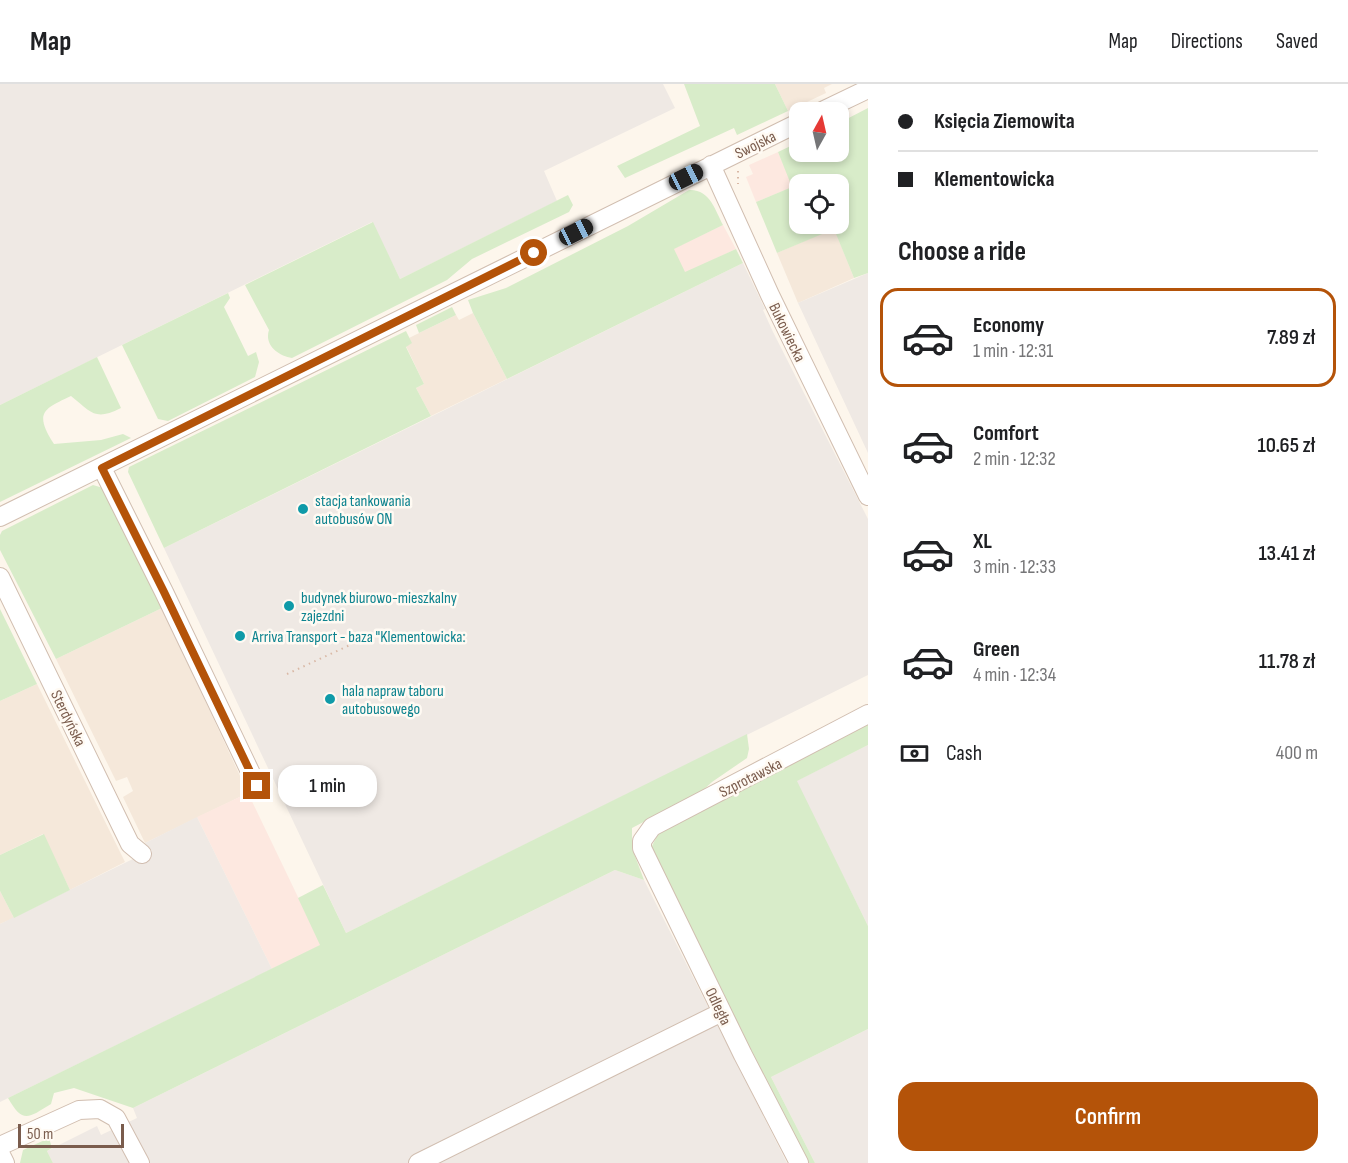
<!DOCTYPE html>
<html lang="en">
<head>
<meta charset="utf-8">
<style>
  body { margin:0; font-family:"Sofia Sans Condensed",sans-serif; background:#f6f6f6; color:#202124; height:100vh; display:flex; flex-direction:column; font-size:22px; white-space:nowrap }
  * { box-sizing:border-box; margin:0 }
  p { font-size:20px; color:#757577 }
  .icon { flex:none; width:33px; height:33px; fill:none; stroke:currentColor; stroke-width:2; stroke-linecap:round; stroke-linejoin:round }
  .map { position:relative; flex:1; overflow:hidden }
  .sheet { display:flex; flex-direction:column; background:#fff; width:480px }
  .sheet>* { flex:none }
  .guide { display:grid; align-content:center; height:132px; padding:0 30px; background:#fff }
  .needle { width:39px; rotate:8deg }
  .tools { position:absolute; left:789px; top:18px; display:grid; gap:12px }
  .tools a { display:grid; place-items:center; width:60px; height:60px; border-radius:12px; background:#fff; box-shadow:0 3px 9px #0003; font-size:30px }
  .scale { position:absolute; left:18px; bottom:15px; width:106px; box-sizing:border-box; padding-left:6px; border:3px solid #7a5c4d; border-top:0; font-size:16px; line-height:21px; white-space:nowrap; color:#7a5c4d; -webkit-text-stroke:4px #fffaf3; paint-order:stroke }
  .end { position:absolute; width:27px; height:27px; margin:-14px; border:8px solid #b45309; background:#fff; box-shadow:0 0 0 3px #fff }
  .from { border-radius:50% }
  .bubble { position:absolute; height:42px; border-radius:18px; background:#fff; box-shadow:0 3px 9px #0003; font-size:20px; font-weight:600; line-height:42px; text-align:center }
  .car { position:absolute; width:18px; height:36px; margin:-18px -9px; border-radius:8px; box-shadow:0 0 4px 2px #0007; background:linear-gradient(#222 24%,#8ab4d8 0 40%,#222 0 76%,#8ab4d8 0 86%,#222 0) }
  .guide b { display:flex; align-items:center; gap:21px; height:57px; font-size:22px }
  .guide b+b { border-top:2px solid #e0e0e0 }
  .guide i { width:15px; height:15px; background:#202124 }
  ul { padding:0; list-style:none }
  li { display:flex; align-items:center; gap:18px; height:99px; margin:0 12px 9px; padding:0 18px; border:3px solid transparent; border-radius:18px }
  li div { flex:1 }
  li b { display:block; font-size:22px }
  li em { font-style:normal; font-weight:600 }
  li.current { border-color:#b45309 }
  li>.icon { width:54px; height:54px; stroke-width:1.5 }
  h2 { padding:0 30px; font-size:27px; line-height:72px }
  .pay { display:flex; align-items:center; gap:15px; height:66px; padding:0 30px; font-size:22px }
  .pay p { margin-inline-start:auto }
  .button { display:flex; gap:12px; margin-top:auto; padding:12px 30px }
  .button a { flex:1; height:69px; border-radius:18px; background:#b45309; color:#fff; font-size:24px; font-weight:600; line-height:69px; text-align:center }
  header { display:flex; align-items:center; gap:36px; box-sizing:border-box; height:84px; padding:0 30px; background:#fff; border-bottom:2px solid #e0e0e0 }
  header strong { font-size:28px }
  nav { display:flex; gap:33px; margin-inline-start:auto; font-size:21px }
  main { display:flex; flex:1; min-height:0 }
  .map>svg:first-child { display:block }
  .residential { fill:#f5e8da }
  .commercial { fill:#fde8e0 }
  .industrial { fill:#efe9e4 }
  .green { fill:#d8ecc9; fill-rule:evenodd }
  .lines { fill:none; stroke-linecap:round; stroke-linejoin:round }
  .minor-casing { stroke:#d1beb0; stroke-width:20 }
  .path { stroke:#d9b8a5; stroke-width:2; stroke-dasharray:1.5 4.5; stroke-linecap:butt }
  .minor { stroke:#fff; stroke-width:18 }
  .route { stroke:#b45309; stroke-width:8 }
  .culture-dot { fill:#0f9aa8; stroke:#fffaf3; stroke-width:2 }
  .labels { text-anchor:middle; stroke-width:5; stroke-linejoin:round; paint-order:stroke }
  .street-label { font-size:16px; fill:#7a5c4d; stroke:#fffaf3 }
  .culture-label { font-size:16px; fill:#0d838f; stroke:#fffaf3; text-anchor:start }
</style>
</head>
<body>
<header>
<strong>Map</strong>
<nav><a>Map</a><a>Directions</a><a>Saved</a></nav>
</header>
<main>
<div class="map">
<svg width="868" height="1079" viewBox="0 0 868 1079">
  <rect width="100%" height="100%" fill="#fdf6ec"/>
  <!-- residential -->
  <path class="residential" d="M 775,0 L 832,0 L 824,4 L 826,9 L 788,27 Z
    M 834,144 L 854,194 L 798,219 L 777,169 Z
    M 473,229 L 507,295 L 431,332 L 416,304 L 424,300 L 406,262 L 411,259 L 409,254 L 415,251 L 456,231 L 459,236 Z
    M 162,524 L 248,709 L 145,759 L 123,713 L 133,707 L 127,693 L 116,697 L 56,575 Z
    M 37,600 L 125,778 L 70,806 L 43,750 L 0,771 L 0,617 Z
    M 0,807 L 14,834 L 0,840 Z"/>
  <!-- commercial -->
  <path class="commercial" d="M 778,68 L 793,103 L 756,118 L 746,93 L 753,90 L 749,81 Z
    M 723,141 L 736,165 L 685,189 L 673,165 Z
    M 248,709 L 321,861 L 272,885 L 197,733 Z"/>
  <!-- industrial -->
  <path class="industrial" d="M 0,0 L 663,0 L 675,24 L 544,87 L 557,117 L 400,195 L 372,138 L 0,321 Z
    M 743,179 L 765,225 L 763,226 L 773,248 L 868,435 L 868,591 L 346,849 L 164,464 Z
    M 868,189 L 868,369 L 798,219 Z
    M 868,661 L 868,842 L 796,697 Z
    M 197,733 L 272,885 L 0,1018 L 0,840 L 137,773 L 149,766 L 145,759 Z
    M 615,786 L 644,796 L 787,1079 L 53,1079 L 47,1067 L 97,1042 L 101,1051 L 137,1034 L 133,1024 Z
    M 868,945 L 868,1079 L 815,1079 L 771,993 Z"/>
  <!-- green -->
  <path class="green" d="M 684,0 L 775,0 L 788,27 L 737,51 L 734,44 L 625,94 L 617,82 L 700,42 Z
    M 868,24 L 868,189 L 854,194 L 834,145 L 777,169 L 756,118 L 792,103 L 778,68 L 799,58 L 800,68 L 838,68 L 839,39 ZM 800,100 L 838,100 L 838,140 L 800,140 Z
    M 689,106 C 710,105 715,126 723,141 L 674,165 L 685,188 L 736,165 L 743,179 L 507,295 L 473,229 L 468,216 L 506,204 L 628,142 Z
    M 568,111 L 573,121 L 569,128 L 472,175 L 447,196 L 292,274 C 278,272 264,261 269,246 L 245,201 L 373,138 L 400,195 Z
    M 228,209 L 230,214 L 224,223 L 248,272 L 256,268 L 259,278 L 255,293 L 168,337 L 158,335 L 122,261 Z
    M 452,223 L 456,231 L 419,249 L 416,241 Z
    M 406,247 L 412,259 L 406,263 L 424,300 L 416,304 L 431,332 L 164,464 L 128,388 L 129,383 Z
    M 97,273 L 121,324 C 95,337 92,329 71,312 C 43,325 34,329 54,360 L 101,356 L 123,350 L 131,354 L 0,418 L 0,321 Z
    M 93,401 L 103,404 L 162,524 L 56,575 L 0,466 L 0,451 L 2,447 Z
    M 0,525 L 37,600 L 0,617 Z
    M 868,639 L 868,661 L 797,697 L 868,842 L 868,945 L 771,993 L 815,1079 L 804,1079 L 651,764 L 659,748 Z
    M 747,650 L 749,665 L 747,674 L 712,698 L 701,708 L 632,744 L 632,764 L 644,796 L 615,786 L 133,1024 L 74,1004 L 54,1009 L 51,1020 C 28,1034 23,1040 8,1014 L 320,861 L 298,814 L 323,801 L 346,849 Z
    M 44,750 L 70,806 L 14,834 L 0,807 L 0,771 Z
    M 49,1054 L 52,1064 L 47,1067 L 53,1079 L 20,1079 L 23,1066 Z"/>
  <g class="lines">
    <!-- minor casing -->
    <g class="minor-casing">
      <path id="minor" d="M 820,28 L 868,5
        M 711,81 L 770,211 L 868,412
        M 102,384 L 164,508 L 257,702
        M 0,433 L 800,38
        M 0,493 L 130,760 L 142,770
        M 0,1062 L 79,1026 L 100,1025 L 116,1034 L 140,1079
        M 0,1069 L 5,1079
        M 418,1079 L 722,928
        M 799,1079 L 743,971 L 642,764 L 642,757 L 652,743 L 868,630"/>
    </g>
    <!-- path -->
    <path class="path" d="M 738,87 L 738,100
      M 287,590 L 350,561 L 366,551"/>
    <!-- minor -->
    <use href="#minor" class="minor"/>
  </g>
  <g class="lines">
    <!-- route -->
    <path class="route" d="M 257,702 L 164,508 L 102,384 L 534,169"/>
  </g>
  <!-- markers -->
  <g class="culture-dot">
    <circle cx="303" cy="425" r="6"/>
    <circle cx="289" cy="522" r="6"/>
    <circle cx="240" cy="552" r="6"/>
    <circle cx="330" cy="615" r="6"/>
  </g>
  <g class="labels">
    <!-- street labels -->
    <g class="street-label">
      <text transform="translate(755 60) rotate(-26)" y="6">Swojska</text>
      <text transform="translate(788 248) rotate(64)" y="6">Bukowiecka</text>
      <text transform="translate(69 634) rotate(64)" y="6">Sterdyńska</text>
      <text transform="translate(750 693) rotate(-27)" y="6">Szprotawska</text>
      <text transform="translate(719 922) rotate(64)" y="6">Odległa</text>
    </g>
    <!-- culture labels -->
    <g class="culture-label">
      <text x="315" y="422">stacja tankowania<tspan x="315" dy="18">autobusów ON</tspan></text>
      <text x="301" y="519">budynek biurowo-mieszkalny<tspan x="301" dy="18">zajezdni</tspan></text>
      <text x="252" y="558">Arriva Transport - baza "Klementowicka:</text>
      <text x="342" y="612">hala napraw taboru<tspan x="342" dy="18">autobusowego</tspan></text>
    </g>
  </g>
</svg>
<div class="tools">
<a><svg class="needle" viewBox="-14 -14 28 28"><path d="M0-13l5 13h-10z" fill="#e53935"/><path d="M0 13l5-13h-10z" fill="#757577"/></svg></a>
<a><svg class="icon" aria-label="locate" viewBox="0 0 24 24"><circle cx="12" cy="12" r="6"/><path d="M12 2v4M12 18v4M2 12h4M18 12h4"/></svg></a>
</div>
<div class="scale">50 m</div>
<i class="end from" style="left:534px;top:169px"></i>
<i class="end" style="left:257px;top:702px"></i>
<div class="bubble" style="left:278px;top:681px;width:99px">1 min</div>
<i class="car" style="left:686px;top:93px;rotate:64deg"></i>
<i class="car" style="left:576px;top:148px;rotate:63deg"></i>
</div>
<section class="sheet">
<div class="guide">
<b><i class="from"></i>Księcia Ziemowita</b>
<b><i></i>Klementowicka</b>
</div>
<h2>Choose a ride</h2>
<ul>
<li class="current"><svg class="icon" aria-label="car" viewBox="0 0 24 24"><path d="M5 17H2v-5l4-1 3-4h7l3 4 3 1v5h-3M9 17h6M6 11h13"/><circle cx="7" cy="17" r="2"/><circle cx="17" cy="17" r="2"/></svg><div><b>Economy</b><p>1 min · 12:31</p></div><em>7.89 zł</em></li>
<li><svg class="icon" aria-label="car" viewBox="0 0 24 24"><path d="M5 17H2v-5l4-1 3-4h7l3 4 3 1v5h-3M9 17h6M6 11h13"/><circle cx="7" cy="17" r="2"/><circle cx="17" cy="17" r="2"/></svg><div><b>Comfort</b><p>2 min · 12:32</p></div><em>10.65 zł</em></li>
<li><svg class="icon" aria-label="car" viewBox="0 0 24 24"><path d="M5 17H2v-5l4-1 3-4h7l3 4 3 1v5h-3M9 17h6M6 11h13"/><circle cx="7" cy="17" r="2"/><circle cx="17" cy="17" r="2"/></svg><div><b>XL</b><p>3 min · 12:33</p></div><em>13.41 zł</em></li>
<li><svg class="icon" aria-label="car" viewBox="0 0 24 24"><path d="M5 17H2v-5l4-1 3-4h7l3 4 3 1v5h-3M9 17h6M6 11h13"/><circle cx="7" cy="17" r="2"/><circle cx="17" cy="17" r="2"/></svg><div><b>Green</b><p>4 min · 12:34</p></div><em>11.78 zł</em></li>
</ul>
<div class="pay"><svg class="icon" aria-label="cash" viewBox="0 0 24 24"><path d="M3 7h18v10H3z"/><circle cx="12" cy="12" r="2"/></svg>Cash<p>400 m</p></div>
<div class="button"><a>Confirm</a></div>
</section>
</main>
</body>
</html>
